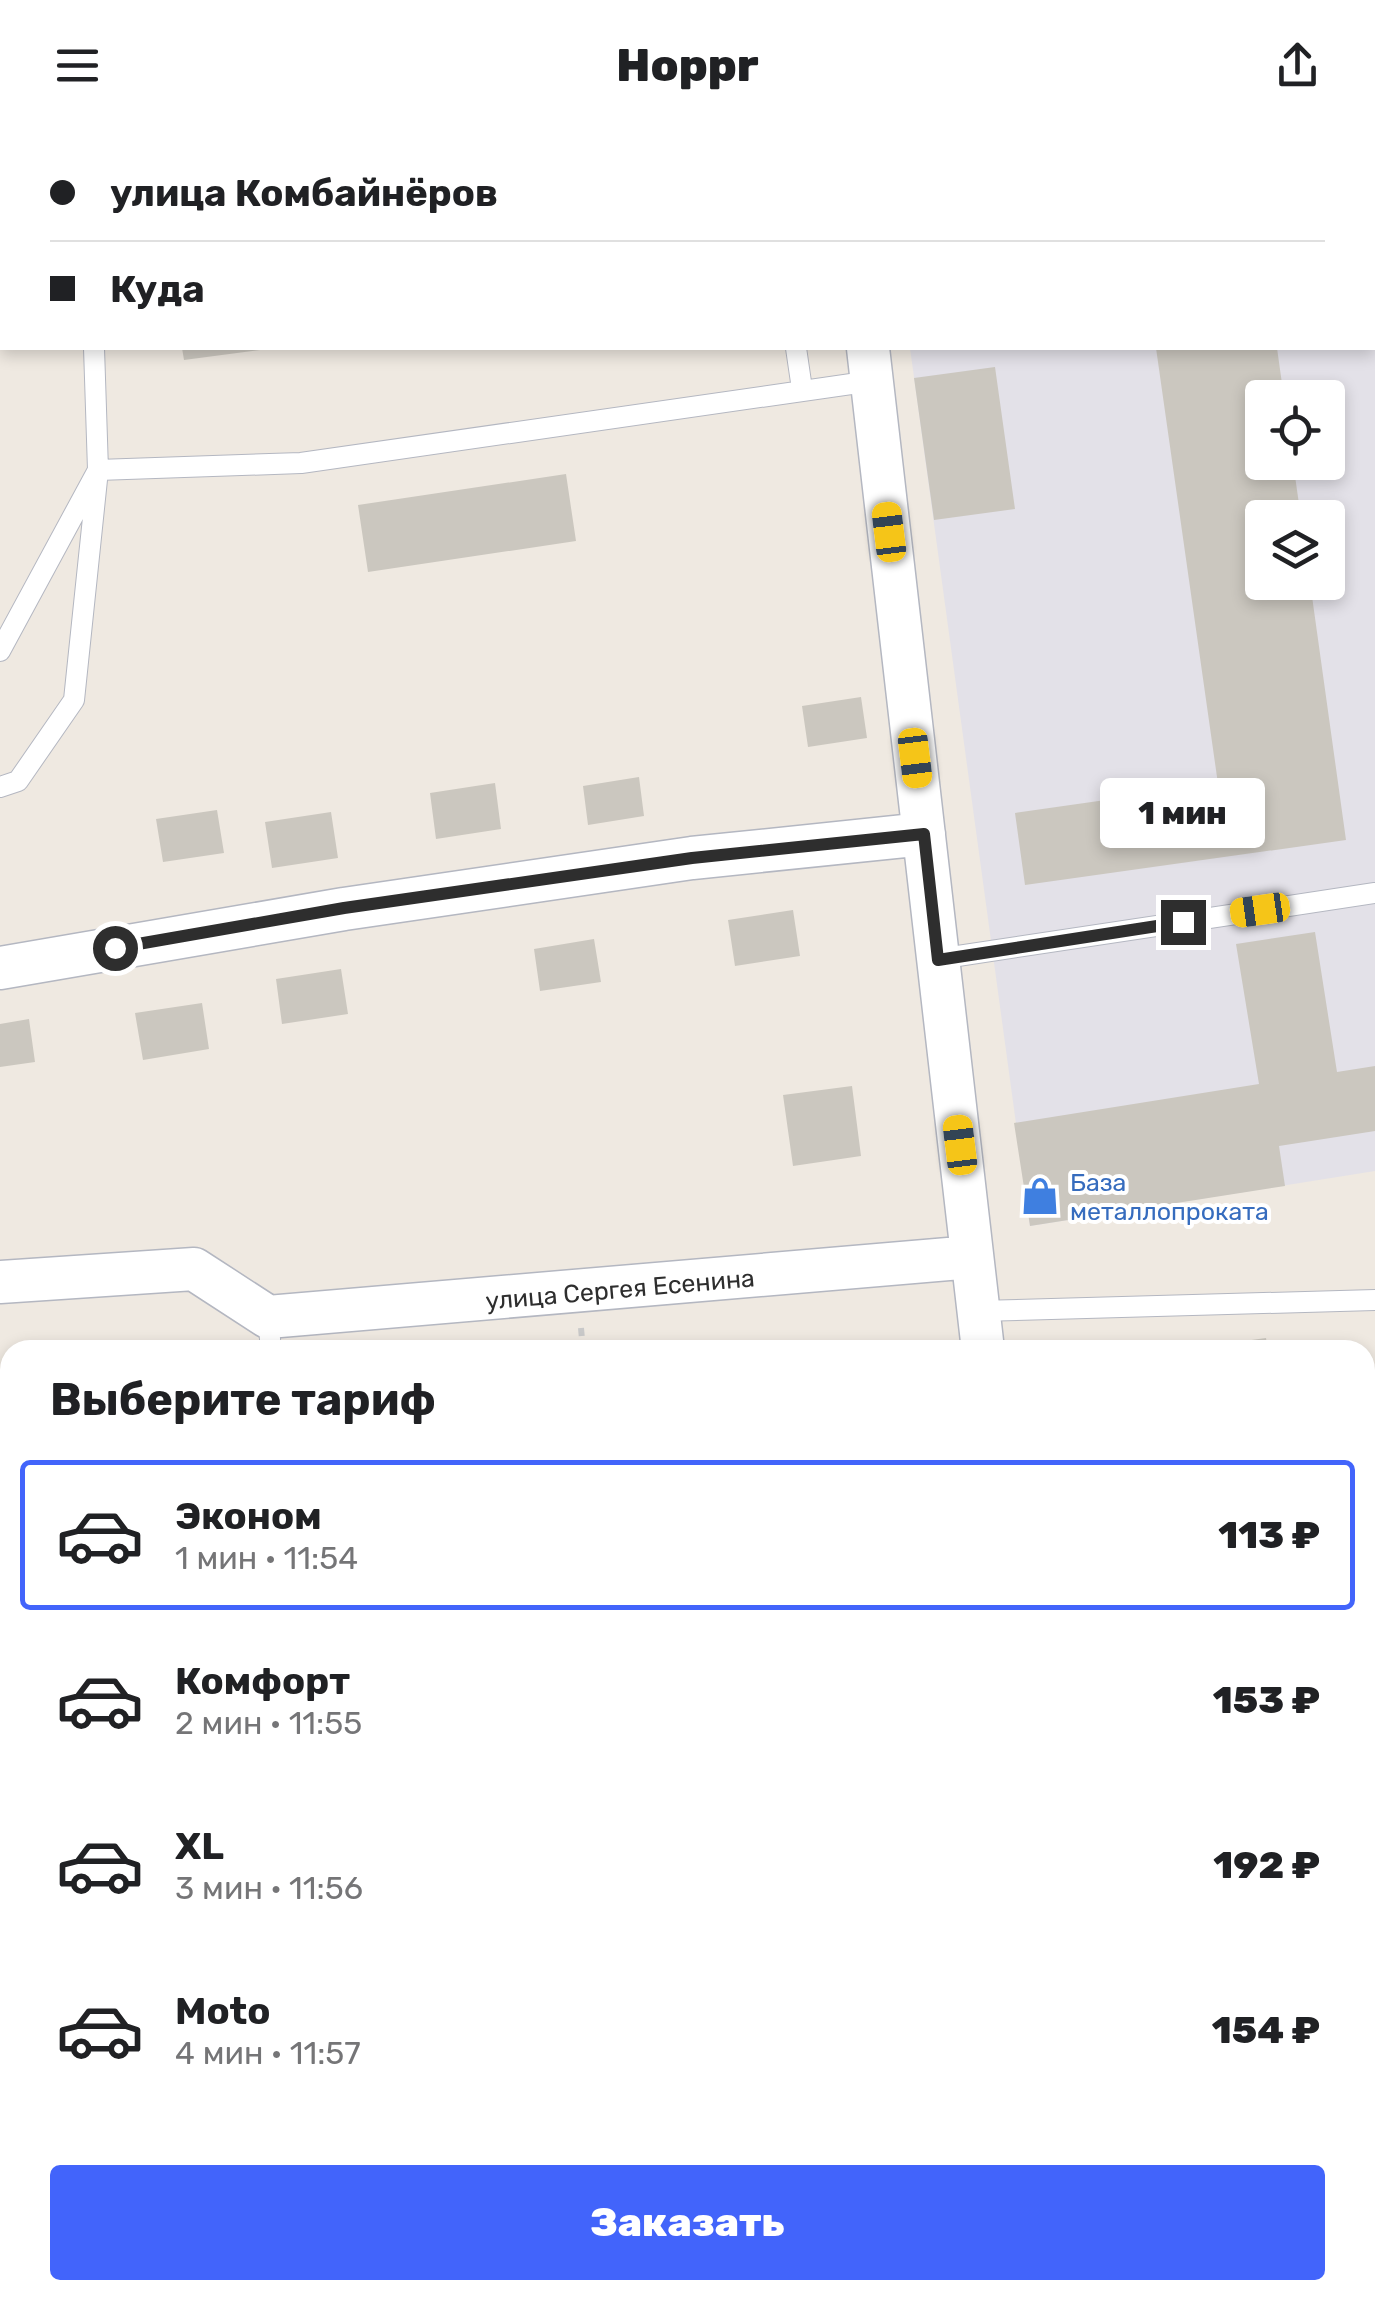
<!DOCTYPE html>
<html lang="ru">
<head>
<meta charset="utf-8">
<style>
  body { margin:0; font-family:Rubik,sans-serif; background:#f6f6f6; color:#202124; height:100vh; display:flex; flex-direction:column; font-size:38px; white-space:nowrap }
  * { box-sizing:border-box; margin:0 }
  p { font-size:32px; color:#757577 }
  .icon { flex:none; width:55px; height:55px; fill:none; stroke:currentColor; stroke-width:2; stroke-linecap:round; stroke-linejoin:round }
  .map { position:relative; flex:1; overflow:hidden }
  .details { position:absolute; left:0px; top:1210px; width:1375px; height:960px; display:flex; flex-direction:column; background:#fff; border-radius:30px 30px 0 0; box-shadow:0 5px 15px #0003 }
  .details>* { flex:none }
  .banner { position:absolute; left:0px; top:0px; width:1375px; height:220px; box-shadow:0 5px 15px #0003; display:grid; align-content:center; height:220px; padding:0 50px; background:#fff }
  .tools { position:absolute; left:1245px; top:250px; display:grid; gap:20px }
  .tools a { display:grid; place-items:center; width:100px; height:100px; border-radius:10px; background:#fff; box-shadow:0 5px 15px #0003; font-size:50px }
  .end { position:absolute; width:45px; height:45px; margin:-22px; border:12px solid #2e2e2e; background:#fff; box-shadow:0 0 0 5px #fff }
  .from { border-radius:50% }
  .bubble { position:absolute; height:70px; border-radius:10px; background:#fff; box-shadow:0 5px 15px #0003; font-size:32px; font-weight:800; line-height:70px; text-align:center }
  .car { position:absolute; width:30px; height:60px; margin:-30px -15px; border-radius:12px; box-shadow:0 0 8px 2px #0007; background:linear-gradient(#f5c518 24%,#345 0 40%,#f5c518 0 76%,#345 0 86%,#f5c518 0) }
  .banner b { display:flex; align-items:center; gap:35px; height:95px; font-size:38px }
  .banner b+b { border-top:2px solid #e0e0e0 }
  .banner i { width:25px; height:25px; background:#202124 }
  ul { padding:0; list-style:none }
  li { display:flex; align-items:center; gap:30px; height:150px; margin:0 20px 15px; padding:0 30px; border:5px solid transparent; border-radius:10px }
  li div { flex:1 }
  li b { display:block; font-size:38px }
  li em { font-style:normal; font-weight:800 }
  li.current { border-color:#4264fb }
  li>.icon { width:90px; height:90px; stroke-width:1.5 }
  h2 { padding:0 50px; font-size:45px; line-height:120px }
  .primary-button { display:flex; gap:20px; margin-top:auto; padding:20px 50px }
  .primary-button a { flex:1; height:115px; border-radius:10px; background:#4264fb; color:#fff; font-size:40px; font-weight:800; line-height:115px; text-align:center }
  header { display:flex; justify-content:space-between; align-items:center; height:130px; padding:0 50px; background:#fff; font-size:45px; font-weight:800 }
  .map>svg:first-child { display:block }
  .industrial { fill:#e3e1e8; fill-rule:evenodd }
  .green { fill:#b6e59e }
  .building { fill:#cbc7bf }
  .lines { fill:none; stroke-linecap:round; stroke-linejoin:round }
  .service-casing { stroke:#b4b7c1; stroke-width:22 }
  .minor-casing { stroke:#b4b7c1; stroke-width:45 }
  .secondary-casing { stroke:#b4b7c1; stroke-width:58 }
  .path { stroke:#c9c9c9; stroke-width:6; stroke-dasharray:8 5; stroke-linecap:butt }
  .service { stroke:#fff; stroke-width:20 }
  .minor { stroke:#fff; stroke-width:42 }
  .secondary { stroke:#fff; stroke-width:55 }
  .route { stroke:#2e2e2e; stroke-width:12 }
  .labels { text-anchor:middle; stroke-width:8; stroke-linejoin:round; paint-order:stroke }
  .shop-label { font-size:25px; fill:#366cbe; stroke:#fff; text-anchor:start }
  .street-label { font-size:25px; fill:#2e2e2e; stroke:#fff }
</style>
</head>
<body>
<header><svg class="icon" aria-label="menu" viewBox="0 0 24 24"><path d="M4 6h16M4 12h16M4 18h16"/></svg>Hoppr<svg class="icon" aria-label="share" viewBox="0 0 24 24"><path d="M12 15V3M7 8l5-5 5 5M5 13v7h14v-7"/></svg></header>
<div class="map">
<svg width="1375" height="2170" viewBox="0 0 1375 2170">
  <rect width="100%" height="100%" fill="#efe9e1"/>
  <!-- industrial -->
  <path class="industrial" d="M 886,0 L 1375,0 L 1375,1041 L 1030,1096 L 910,218 L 1372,218 L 1372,2 ZM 1262,268 L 1328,268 L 1328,332 L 1262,332 ZM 1262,388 L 1328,388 L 1328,452 L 1262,452 Z"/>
  <!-- green -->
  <path class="green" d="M 1365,2109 L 1375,2110 L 1375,2170 L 530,2170 L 592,2160 L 1365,2160 Z"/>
  <!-- building -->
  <path class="building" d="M 182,218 L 260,218 L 260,220 L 184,230 Z
    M 1156,218 L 1277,218 L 1284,268 L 1262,268 L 1262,332 L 1293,332 L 1301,388 L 1262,388 L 1262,452 L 1310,452 L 1346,710 L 1025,755 L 1015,683 L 1218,654 Z
    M 995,237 L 1015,379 L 934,390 L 914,248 Z
    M 566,344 L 576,411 L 368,442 L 358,375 Z
    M 861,567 L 867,608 L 808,617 L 802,576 Z
    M 639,647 L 644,686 L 588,695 L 583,656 Z
    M 495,653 L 501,699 L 436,709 L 430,663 Z
    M 217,680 L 224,723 L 163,732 L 156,689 Z
    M 331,682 L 338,728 L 272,738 L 265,692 Z
    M 793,780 L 800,826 L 735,836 L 728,790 Z
    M 1315,802 L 1337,942 L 1375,936 L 1375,1001 L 1279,1016 L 1285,1056 L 1030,1096 L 1014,993 L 1259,954 L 1236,814 Z
    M 594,809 L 601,852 L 540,861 L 534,819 Z
    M 341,839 L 348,884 L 282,894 L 276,849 Z
    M 202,873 L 209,919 L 143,930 L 135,883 Z
    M 29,889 L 35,932 L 0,937 L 0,894 Z
    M 852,956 L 861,1026 L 793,1036 L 783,965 Z
    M 1266,1208 L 1268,1220 L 1194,1220 L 1194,1218 Z
    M 10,1870 L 10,1961 L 0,1962 L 0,1871 Z"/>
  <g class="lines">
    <!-- service casing -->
    <g class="service-casing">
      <path id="service" d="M 766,0 L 766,2
        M 796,218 L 802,259
        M 0,521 L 98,340 L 94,218
        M 0,657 L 18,651 L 74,570 L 98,340 L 301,333 L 872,251
        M 938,829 L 1375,763
        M 978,1181 L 1375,1170
        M 268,1187 L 271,1220"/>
    </g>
    <!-- minor casing -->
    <g class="minor-casing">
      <path id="minor" d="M 843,0 L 843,2
        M 199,2 L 214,0
        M 0,34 L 2,34
        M 868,218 L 983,1220
        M 0,838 L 344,779 L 692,728 L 924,704
        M 0,1152 L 194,1139 L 268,1187 L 972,1127"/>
    </g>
    <!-- secondary casing -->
    <g class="secondary-casing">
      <path id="secondary" d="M 1365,2044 L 1375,2044
        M 224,2170 L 284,2160"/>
    </g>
    <!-- path -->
    <path class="path" d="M 581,1198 L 583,1220"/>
    <!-- service -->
    <use href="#service" class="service"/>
    <!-- minor -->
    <use href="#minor" class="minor"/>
    <!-- secondary -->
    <use href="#secondary" class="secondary"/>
  </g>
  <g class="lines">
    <!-- route -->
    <path class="route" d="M 115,818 L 344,778 L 692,728 L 924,704 L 938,830 L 1183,792"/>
  </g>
  <!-- icons -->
  <defs>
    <g id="shop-bare" transform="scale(3)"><path d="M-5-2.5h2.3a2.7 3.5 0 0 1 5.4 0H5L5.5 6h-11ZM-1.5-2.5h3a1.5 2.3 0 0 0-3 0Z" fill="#3f7fe0" stroke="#fff" stroke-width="2.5" paint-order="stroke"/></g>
  </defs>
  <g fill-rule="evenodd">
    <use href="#shop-bare" x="1040" y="1066"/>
  </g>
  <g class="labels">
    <!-- shop labels -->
    <g class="shop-label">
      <text x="1070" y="1061">База<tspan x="1070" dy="29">металлопроката</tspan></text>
    </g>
    <!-- street labels -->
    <g class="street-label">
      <text transform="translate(620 1159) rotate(-5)" y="9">улица Сергея Есенина</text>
    </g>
  </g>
</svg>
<div class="tools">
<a><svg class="icon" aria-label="locate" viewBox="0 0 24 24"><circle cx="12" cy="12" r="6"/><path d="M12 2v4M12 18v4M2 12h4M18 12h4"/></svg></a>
<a><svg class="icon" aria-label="layers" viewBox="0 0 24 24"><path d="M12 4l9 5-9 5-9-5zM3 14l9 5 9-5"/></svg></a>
</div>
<i class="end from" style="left:115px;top:818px"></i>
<i class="end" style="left:1183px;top:792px"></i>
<div class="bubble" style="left:1100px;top:648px;width:165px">1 мин</div>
<i class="car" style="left:889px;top:402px;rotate:353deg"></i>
<i class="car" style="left:915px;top:628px;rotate:173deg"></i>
<i class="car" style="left:1260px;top:780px;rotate:262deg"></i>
<i class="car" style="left:960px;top:1015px;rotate:353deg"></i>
<div class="banner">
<b><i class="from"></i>улица Комбайнёров</b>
<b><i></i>Куда</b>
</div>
<section class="details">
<h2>Выберите тариф</h2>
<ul>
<li class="current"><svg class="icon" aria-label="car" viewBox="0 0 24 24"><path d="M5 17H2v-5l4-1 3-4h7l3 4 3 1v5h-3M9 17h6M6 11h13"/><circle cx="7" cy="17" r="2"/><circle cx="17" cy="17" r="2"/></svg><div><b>Эконом</b><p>1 мин · 11:54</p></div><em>113 ₽</em></li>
<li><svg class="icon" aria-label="car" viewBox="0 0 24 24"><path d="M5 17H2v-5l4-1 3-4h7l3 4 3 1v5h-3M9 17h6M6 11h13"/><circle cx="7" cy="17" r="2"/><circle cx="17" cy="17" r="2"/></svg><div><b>Комфорт</b><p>2 мин · 11:55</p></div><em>153 ₽</em></li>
<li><svg class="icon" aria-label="car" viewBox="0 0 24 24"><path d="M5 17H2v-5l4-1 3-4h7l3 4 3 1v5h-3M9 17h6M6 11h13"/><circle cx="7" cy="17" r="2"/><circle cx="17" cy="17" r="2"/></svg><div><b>XL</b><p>3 мин · 11:56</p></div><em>192 ₽</em></li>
<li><svg class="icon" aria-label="car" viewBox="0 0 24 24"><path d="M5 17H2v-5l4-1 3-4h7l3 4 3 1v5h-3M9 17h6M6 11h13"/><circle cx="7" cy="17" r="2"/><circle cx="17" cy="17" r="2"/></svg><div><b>Moto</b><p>4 мин · 11:57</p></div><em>154 ₽</em></li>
</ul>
<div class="primary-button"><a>Заказать</a></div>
</section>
</div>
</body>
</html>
